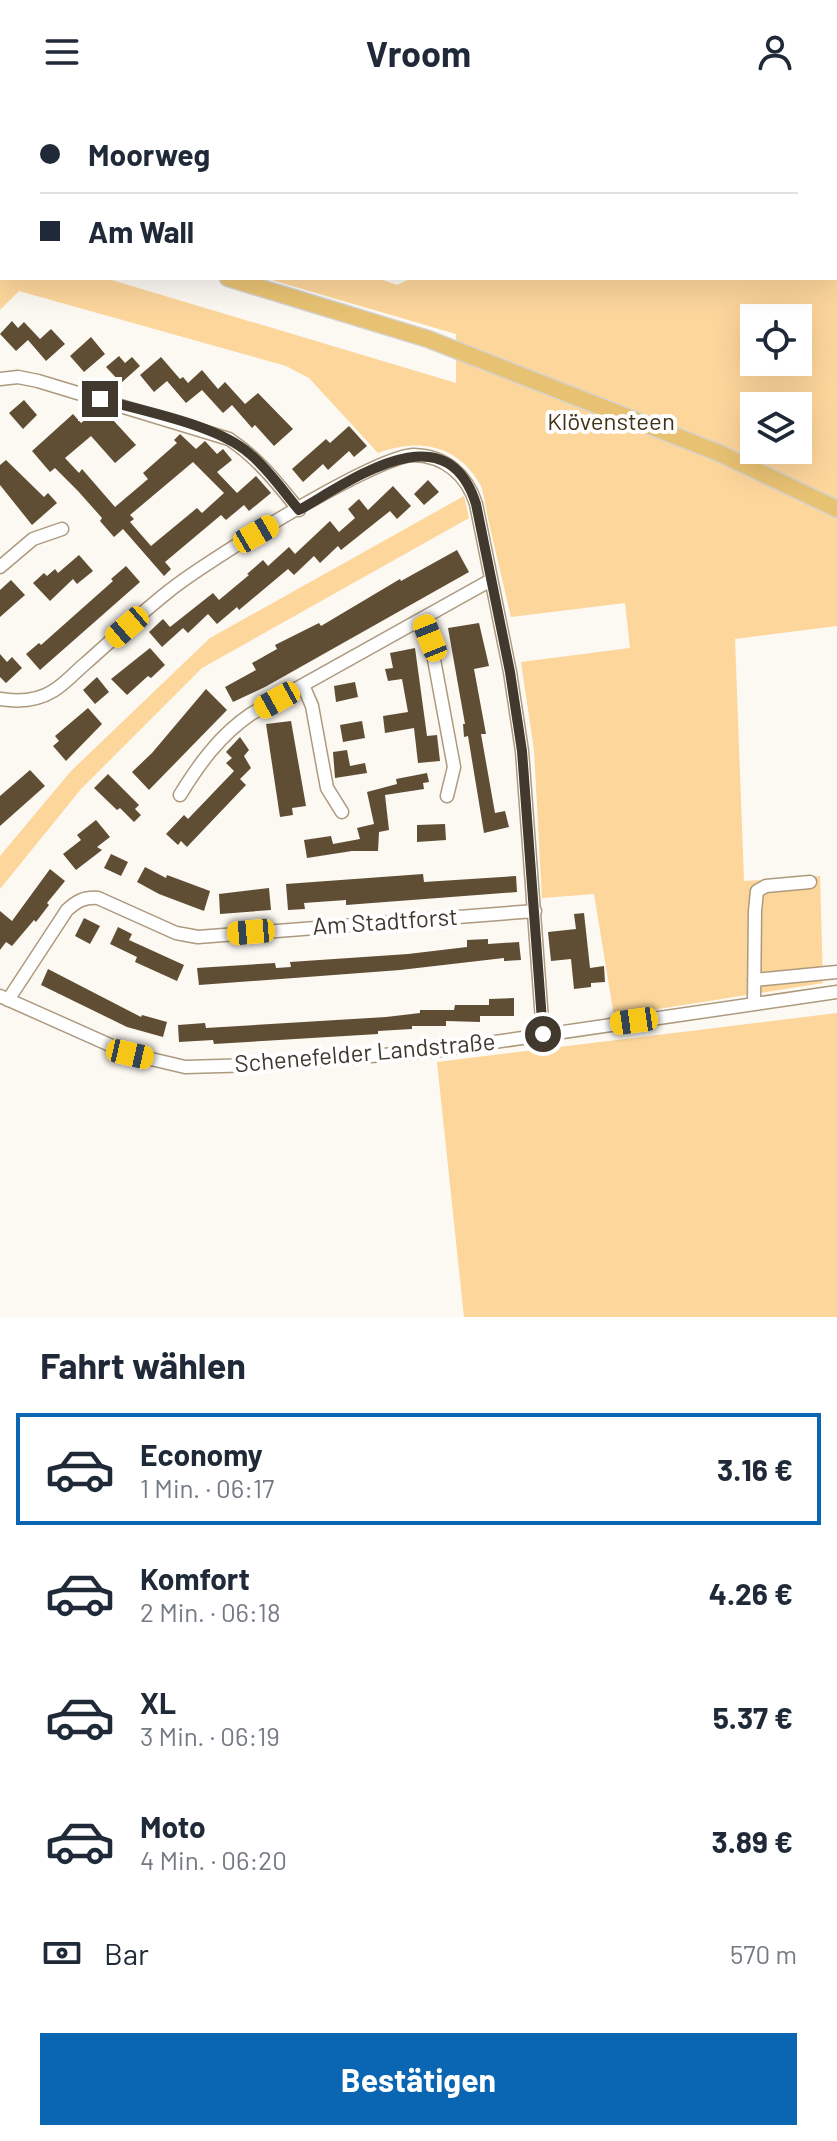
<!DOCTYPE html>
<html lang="de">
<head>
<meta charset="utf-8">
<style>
  body { margin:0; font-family:Barlow,sans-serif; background:#f2f2f3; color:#1f2937; height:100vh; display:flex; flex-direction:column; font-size:30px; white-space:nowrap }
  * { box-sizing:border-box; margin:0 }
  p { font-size:26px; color:#747a83 }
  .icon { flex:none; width:44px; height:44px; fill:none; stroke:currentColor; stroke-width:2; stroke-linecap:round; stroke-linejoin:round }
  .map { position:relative; height:1213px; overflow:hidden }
  .drawer { display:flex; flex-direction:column; background:#fff; flex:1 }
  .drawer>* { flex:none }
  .guide { position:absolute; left:0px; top:0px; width:838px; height:176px; box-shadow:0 8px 32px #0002; display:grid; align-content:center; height:176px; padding:0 40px; background:#fff }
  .controls { position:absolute; left:740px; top:200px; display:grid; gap:16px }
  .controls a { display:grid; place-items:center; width:72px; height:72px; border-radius:0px; background:#fff; box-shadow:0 8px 32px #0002; font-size:40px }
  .end { position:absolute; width:36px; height:36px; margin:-18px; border:10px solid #41392d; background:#fff; box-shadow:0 0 0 4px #fff }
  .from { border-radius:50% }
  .car { position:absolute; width:24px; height:48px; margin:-24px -12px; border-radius:10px; box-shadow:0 0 6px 2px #0007; background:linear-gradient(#f5c518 24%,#345 0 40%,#f5c518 0 76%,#345 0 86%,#f5c518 0) }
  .guide b { display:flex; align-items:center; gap:28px; height:76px; font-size:30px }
  .guide b+b { border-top:2px solid #e0e1e3 }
  .guide i { width:20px; height:20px; background:#1f2937 }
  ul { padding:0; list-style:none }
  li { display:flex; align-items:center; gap:24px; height:112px; margin:0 16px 12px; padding:0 24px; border:4px solid transparent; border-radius:0px }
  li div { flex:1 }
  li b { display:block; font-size:30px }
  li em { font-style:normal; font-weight:700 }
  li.active { border-color:#0a65b2 }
  li>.icon { width:72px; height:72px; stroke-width:1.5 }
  h2 { padding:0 40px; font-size:36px; line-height:96px }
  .pay { display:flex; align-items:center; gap:20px; height:88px; padding:0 40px; font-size:30px }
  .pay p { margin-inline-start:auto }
  .cta { display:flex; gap:16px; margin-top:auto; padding:16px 40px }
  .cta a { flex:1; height:92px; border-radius:0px; background:#0a65b2; color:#fff; font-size:32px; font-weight:700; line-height:92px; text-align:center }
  header { display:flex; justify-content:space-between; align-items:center; height:104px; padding:0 40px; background:#fff; font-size:36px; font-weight:700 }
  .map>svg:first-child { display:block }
  .green { fill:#fcd69b; fill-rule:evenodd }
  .building { fill:#5f4e34; fill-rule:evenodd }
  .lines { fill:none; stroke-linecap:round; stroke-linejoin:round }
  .minor-casing { stroke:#ad9a7e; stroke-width:15 }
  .major-casing { stroke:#d5d3d1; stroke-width:19 }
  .minor { stroke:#fff; stroke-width:12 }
  .major { stroke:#e8c273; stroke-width:16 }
  .route { stroke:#41392d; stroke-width:10 }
  .labels { text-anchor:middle; stroke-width:8; stroke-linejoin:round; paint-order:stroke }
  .park-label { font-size:24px; fill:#433216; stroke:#fff }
  .street-label { font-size:24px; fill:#41392d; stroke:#fff }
</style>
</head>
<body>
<header><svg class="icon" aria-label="menu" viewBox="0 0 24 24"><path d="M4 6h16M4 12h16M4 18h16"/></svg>Vroom<svg class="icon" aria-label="person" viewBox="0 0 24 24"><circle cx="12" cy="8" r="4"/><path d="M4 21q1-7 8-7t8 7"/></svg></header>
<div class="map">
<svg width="837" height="1213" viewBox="0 0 837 1213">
  <rect width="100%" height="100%" fill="#fcf8f2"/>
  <!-- green -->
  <path class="green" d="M 0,0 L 837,0 L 837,522 L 735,535 L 744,777 L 820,772 L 823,879 L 614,912 L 594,790 L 542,794 L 534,646 L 521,558 L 630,544 L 625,499 L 511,513 C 503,479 495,445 487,410 C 485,401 484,388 480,380 C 457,340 418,334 378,349 L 309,274 L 286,262 L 19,187 L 0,206 L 0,142 L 2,174 L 105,174 L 456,279 L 456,230 L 265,174 L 377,174 L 397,181 L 412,174 L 836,174 L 836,2 L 2,2 L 2,94 ZM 754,214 L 798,214 L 798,258 L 754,258 ZM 754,302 L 798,302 L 798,346 L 754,346 Z
    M 464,392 L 469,414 L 202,564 L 81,685 L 0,785 L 0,752 L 71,667 L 210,534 Z
    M 837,909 L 837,1213 L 464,1213 L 437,958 Z"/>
  <!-- building -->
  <path class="building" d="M 12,217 L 18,224 L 24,218 L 40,235 L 51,225 L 65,240 L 46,257 L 28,236 L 16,247 L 0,230 Z
    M 91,233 L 105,250 L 84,268 L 70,252 Z
    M 119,252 L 125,259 L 132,253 L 140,262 L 121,279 L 106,263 Z
    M 161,253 L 180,275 L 183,273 L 188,279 L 202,266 L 218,285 L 225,278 L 245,300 L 258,289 L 293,325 L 274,342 L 255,321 L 252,324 L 232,301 L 223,309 L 202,286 L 186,299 L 167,277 L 154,288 L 140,271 Z
    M 24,296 L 37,311 L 23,325 L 9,309 Z
    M 107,307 L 113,309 L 116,313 L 113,316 L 136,341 L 115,359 L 91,332 L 65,354 L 79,369 L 82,365 L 115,403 L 148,375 L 143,369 L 177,339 L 174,336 L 180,330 L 196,345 L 205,337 L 217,350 L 223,345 L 232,356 L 217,368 L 237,389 L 256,372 L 271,389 L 249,407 L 244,401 L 226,416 L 221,411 L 165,458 L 171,465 L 164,472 L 123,425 L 114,433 L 100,417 L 102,414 L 78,387 L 55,364 L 50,368 L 32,347 L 73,310 L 81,319 L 91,311 L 96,317 ZM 193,358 L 224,389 L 202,409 L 197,404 L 151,442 L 130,418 L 134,415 L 130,411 Z
    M 349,322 L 367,342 L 354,353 L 349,347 L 328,366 L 323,360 L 303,378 L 292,365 L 326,335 L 330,339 Z
    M 6,356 L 44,393 L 48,389 L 57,399 L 32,421 L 0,381 L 0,361 Z
    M 428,376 L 439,388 L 424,401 L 414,390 Z
    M 393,382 L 411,402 L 397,415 L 390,407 L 341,446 L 338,442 L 320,459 L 314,452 L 294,471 L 288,465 L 239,506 L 237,503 L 217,520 L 208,510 L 188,529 L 183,524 L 162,543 L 149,528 L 163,515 L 170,523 L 213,489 L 219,496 L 249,471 L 247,470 L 263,456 L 268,462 L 289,443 L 295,450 L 330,417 L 339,428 L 355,414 L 348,405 L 359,395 L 368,406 Z
    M 457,446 L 469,468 L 265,583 L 233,598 L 225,583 L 256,566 L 252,559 L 277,545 L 275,541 L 319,519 L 321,522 L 400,475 L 401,477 Z
    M 79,451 L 93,467 L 77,480 L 73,475 L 50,497 L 33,479 L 44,469 L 47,472 L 55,465 L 58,469 Z
    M 126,462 L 140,478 L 40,566 L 26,550 L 39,539 L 41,541 L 113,477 L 111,475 Z
    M 11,476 L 25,491 L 0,513 L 0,486 Z
    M 479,519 L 489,562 L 474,565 L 486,630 L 481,630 L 495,709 L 505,707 L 509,723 L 484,729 L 468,632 L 464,633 L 463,620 L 465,620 L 448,524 Z
    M 150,544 L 165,561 L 151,574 L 148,572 L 127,591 L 111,575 Z
    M 415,544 L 427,632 L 437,631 L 440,657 L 418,659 L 414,624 L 385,629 L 383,612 L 408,608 L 402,575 L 388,577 L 385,565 L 393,564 L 390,549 Z
    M 0,550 L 7,558 L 12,553 L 22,564 L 6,579 L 0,573 Z
    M 97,573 L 109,588 L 95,600 L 83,586 Z
    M 355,578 L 358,593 L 336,598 L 334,582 Z
    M 206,585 L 227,606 L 149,686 L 132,668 L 152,649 Z
    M 88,604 L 102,620 L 66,657 L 53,642 L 59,637 L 55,632 Z
    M 291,617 L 306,702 L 292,704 L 293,711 L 280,713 L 266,620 Z
    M 362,617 L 365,634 L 343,638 L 340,621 Z
    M 240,633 L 249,646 L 244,652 L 251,664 L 240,675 L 246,681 L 187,743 L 181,737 L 178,741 L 166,730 L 184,711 L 188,715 L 234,667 L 226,659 L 232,654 L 226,648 Z
    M 347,646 L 350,662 L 365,659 L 367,669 L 335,674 L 333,648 Z
    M 30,666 L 45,682 L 0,722 L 0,692 Z
    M 427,669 L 429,678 L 423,679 L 424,685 L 385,691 L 389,726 L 379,728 L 378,747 L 352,747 L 307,754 L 304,736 L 331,732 L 333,740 L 360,735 L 357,724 L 374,720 L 367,688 L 397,680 L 396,675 Z
    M 108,670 L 139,701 L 135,705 L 141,711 L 134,718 L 120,704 L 117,706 L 94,684 Z
    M 96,716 L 110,733 L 97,743 L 102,746 L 76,766 L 63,750 L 81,736 L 77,731 Z
    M 445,720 L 446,736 L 417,738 L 417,721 Z
    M 111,750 L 128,758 L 121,772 L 104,764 Z
    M 145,763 L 166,774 L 167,771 L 210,787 L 204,807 L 159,790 L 137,778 Z
    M 50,765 L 65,777 L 47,799 L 49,801 L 36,818 L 34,816 L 12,842 L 6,838 L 0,846 L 0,807 L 12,817 Z
    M 423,770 L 424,778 L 516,772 L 517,788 L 346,801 L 346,796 L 304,799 L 305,805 L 288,806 L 286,780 Z
    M 269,784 L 271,806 L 220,810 L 219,790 Z
    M 584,809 L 590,864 L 604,862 L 605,878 L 591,879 L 591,883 L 574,885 L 571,855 L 551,857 L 548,828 L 576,825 L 574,810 Z
    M 84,814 L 100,822 L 90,840 L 75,832 Z
    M 118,823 L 132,830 L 129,836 L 184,861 L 177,877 L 135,858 L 137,853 L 110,840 Z
    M 488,835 L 488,840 L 519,838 L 521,856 L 504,857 L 504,854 L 400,866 L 199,881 L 197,864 L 275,859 L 276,864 L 291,863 L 290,858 L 408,850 L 467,843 L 467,836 Z
    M 48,865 L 141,913 L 142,911 L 167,918 L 163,933 L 127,923 L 41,881 Z
    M 514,894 L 514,912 L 480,912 L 480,918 L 446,917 L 446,922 L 412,922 L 412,925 L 378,927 L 378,930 L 214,940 L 213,936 L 179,938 L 178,921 L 205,919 L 206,924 L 386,913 L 420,909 L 420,906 L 454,906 L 455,901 L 489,901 L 489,895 Z"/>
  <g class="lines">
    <!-- minor casing -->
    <g class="minor-casing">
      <path id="minor" d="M 0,275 L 18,273 L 38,277 L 229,335 C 258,354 277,379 299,406
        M 0,463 L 33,435 L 62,425
        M 422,515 L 430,534 L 454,663 L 447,692
        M 303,581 L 312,602 L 327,684 L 342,708
        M 0,595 C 19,598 37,597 53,587 C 65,580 75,568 86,559 C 113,535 140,510 169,487 C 203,459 377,351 414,351 C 445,352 467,371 476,400 L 510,568 L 522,647 L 543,930
        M 180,691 C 199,660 220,631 251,610 L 491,476
        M 754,876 L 837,868
        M 0,892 L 130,950 L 185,963 L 258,961 L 433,947 L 837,888
        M 8,896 L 67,806 C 77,797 84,793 98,794 L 176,829 L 198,833 L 535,807
        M 754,899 L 755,807 L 757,787 L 766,782 L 810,778"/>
    </g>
    <!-- major casing -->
    <g class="major-casing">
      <path id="major" d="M 0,113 L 2,113
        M 228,174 L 428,235 L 719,349 L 837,405"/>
    </g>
    <!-- minor -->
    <use href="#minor" class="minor"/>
    <!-- major -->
    <use href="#major" class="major"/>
  </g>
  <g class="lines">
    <!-- route -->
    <path class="route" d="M 100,295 C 143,307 218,321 250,350 C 269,366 283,387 299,406 C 351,377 446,305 476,400 L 510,568 L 522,647 L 543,930"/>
  </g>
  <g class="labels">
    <!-- park labels -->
    <g class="park-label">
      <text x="611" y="326">Klövensteen</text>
    </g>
    <!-- street labels -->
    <g class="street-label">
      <text transform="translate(385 818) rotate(-4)" y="8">Am Stadtforst</text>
      <text transform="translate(365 949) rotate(-5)" y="8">Schenefelder Landstraße</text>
    </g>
  </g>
</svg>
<div class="controls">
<a><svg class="icon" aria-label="locate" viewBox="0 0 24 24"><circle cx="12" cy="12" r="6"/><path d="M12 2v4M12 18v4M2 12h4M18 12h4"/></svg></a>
<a><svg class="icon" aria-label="layers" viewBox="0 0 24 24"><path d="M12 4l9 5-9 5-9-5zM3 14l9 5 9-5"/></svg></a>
</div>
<i class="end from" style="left:543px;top:930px"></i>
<i class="end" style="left:100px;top:295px"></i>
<i class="car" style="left:256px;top:430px;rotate:60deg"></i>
<i class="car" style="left:127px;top:523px;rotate:229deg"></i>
<i class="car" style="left:430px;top:534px;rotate:338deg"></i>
<i class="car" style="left:277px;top:596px;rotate:241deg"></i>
<i class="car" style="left:251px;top:828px;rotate:265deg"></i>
<i class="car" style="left:634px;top:917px;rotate:262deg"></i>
<i class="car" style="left:130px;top:950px;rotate:103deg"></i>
<div class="guide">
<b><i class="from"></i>Moorweg</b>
<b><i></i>Am Wall</b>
</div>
</div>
<section class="drawer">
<h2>Fahrt wählen</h2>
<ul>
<li class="active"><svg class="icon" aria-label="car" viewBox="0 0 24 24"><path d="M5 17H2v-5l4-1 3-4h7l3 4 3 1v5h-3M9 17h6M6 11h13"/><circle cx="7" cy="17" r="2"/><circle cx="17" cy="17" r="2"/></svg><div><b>Economy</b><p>1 Min. · 06:17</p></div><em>3.16 €</em></li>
<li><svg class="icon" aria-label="car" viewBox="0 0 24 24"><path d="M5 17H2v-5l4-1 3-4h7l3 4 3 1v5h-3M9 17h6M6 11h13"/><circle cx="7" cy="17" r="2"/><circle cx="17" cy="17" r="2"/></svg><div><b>Komfort</b><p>2 Min. · 06:18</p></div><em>4.26 €</em></li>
<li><svg class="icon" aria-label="car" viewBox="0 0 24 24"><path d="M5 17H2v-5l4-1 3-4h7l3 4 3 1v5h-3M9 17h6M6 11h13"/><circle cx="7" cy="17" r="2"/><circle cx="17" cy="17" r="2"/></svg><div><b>XL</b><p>3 Min. · 06:19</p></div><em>5.37 €</em></li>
<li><svg class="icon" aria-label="car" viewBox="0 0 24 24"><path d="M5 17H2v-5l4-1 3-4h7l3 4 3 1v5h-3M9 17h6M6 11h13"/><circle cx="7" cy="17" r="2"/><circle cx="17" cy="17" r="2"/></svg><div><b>Moto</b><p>4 Min. · 06:20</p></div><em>3.89 €</em></li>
</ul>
<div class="pay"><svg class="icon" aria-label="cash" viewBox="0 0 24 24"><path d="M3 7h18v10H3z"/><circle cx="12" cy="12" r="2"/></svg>Bar<p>570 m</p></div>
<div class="cta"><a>Bestätigen</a></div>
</section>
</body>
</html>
